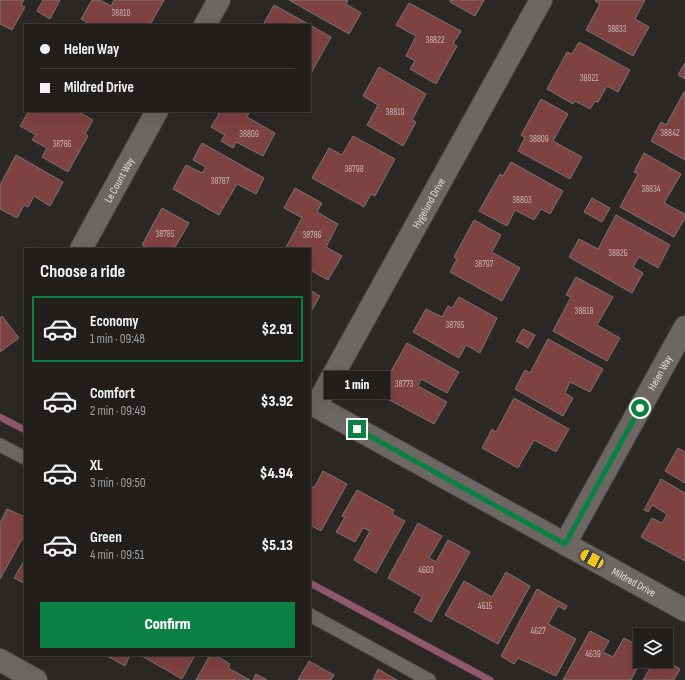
<!DOCTYPE html>
<html lang="en">
<head>
<meta charset="utf-8">
<style>
  body { margin:0; font-family:"Sofia Sans Condensed",sans-serif; background:#292725; color:#f1f3f6; height:100vh; display:flex; flex-direction:column; font-size:15px; white-space:nowrap }
  * { box-sizing:border-box; margin:0 }
  p { font-size:13px; color:#a2a2a3 }
  .icon { flex:none; width:22px; height:22px; fill:none; stroke:currentColor; stroke-width:2; stroke-linecap:round; stroke-linejoin:round }
  .map { position:relative; flex:1; overflow:hidden }
  .drawer { position:absolute; left:24px; top:248px; width:287px; height:408px; display:flex; flex-direction:column; background:#211e1c; border-radius:0px; box-shadow:0 4px 16px #0002,0 0 0 1px #3e3c3b }
  .drawer>* { flex:none }
  .banner { position:absolute; left:24px; top:24px; width:287px; height:88px; border-radius:0px; box-shadow:0 4px 16px #0002,0 0 0 1px #3e3c3b; display:grid; align-content:center; height:88px; padding:0 16px; background:#211e1c }
  .tools { position:absolute; left:633px; top:628px; display:grid; gap:8px }
  .tools a { display:grid; place-items:center; width:40px; height:40px; border-radius:0px; background:#211e1c; box-shadow:0 4px 16px #0002,0 0 0 1px #3e3c3b; font-size:20px }
  .end { position:absolute; width:18px; height:18px; margin:-9px; border:5px solid #0b8043; background:#fff; box-shadow:0 0 0 2px #fff }
  .from { border-radius:50% }
  .bubble { position:absolute; height:28px; border-radius:0px; background:#211e1c; box-shadow:0 4px 16px #0002,0 0 0 1px #3e3c3b; font-size:13px; font-weight:800; line-height:28px; text-align:center }
  .car { position:absolute; width:12px; height:24px; margin:-12px -6px; border-radius:5px; box-shadow:0 0 3px 1px #0007; background:linear-gradient(#f5c518 24%,#345 0 40%,#f5c518 0 76%,#345 0 86%,#f5c518 0) }
  .banner b { display:flex; align-items:center; gap:14px; height:38px; font-size:15px }
  .banner b+b { border-top:1px solid #3e3c3b }
  .banner i { width:10px; height:10px; background:#f1f3f6 }
  ul { padding:0; list-style:none }
  li { display:flex; align-items:center; gap:12px; height:66px; margin:0 8px 6px; padding:0 8px; border:2px solid transparent; border-radius:0px }
  li div { flex:1 }
  li b { display:block; font-size:15px }
  li em { font-style:normal; font-weight:800 }
  li.on { border-color:#0b8043 }
  li>.icon { width:36px; height:36px; stroke-width:1.5 }
  h2 { padding:0 16px; font-size:18px; line-height:48px }
  .button { display:flex; gap:8px; margin-top:auto; padding:8px 16px }
  .button a { flex:1; height:46px; border-radius:0px; background:#0b8043; color:#fff; font-size:16px; font-weight:800; line-height:46px; text-align:center }
  .map>svg:first-child { display:block }
  .lines { fill:none; stroke-linecap:round; stroke-linejoin:round }
  .stream { stroke:#91576e; stroke-width:7 }
  .building { fill:#7e4241; stroke:#7a7575 }
  .service-casing { stroke:#494644; stroke-width:15 }
  .minor-casing { stroke:#494644; stroke-width:24 }
  .service { stroke:#6c6765; stroke-width:13 }
  .minor { stroke:#6c6765; stroke-width:22 }
  .route { stroke:#0b8043; stroke-width:5 }
  .labels { text-anchor:middle; stroke-width:3.5; stroke-linejoin:round; paint-order:stroke }
  .number-label { font-size:9px; fill:#c8b7b5 }
  .street-label { font-size:11px; fill:#e0dedc; stroke:#2c2826 }
</style>
</head>
<body>
<div class="map">
<svg width="685" height="680" viewBox="0 0 685 680">
  <rect width="100%" height="100%" fill="#2c2826"/>
  <g class="lines">
    <!-- stream -->
    <path class="stream" d="M 0,417 L 25,430
      M 310,583 L 490,680"/>
  </g>
  <!-- building -->
  <path class="building" d="M 0,0 L 24,0 L 21,5 L 25,7 L 12,30 L 0,24 Z
    M 43,0 L 60,0 L 50,19 L 37,11 Z
    M 92,0 L 100,0 L 111,6 L 114,0 L 164,0 L 150,25 L 91,25 L 81,19 Z
    M 289,0 L 348,0 L 346,4 L 361,13 L 349,34 Z
    M 450,0 L 484,0 L 475,16 L 450,2 Z
    M 596,0 L 645,0 L 635,19 L 649,27 L 633,56 L 586,30 L 600,4 L 595,1 Z
    M 409,3 L 461,31 L 453,44 L 457,46 L 436,84 L 410,69 L 415,61 L 406,56 L 416,36 L 396,25 Z
    M 274,5 L 310,25 L 263,25 Z
    M 310,25 L 331,37 L 310,75 Z
    M 579,42 L 630,70 L 618,92 L 607,86 L 598,102 L 595,101 L 590,109 L 575,101 L 573,104 L 547,89 L 567,52 L 572,54 Z
    M 685,63 L 685,79 L 678,75 Z
    M 379,67 L 426,94 L 412,120 L 416,122 L 403,146 L 367,125 L 378,105 L 363,96 Z
    M 684,92 L 685,92 L 685,160 L 651,141 L 661,122 L 666,125 Z
    M 541,99 L 568,114 L 553,141 L 582,157 L 570,179 L 518,151 L 525,138 L 521,135 Z
    M 29,111 L 77,111 L 93,120 L 85,134 L 88,136 L 68,172 L 42,157 L 47,148 L 32,140 L 36,135 L 20,126 Z
    M 215,111 L 250,111 L 247,117 L 275,133 L 263,156 L 236,142 L 233,148 L 221,141 L 225,135 L 211,127 L 219,114 Z
    M 353,136 L 395,159 L 375,196 L 371,194 L 364,207 L 312,178 L 329,148 L 342,155 Z
    M 202,143 L 264,178 L 256,194 L 237,184 L 219,215 L 173,189 L 186,165 L 202,173 L 206,167 L 193,160 Z
    M 644,153 L 681,174 L 664,203 L 685,214 L 685,218 L 674,237 L 620,207 L 638,174 L 634,172 Z
    M 16,155 L 63,182 L 50,206 L 34,196 L 28,207 L 24,205 L 17,218 L 0,209 L 0,185 Z
    M 511,162 L 563,191 L 550,214 L 541,209 L 534,220 L 515,210 L 507,226 L 479,211 L 500,174 L 503,176 Z
    M 295,188 L 322,203 L 317,212 L 338,224 L 326,247 L 342,256 L 328,280 L 310,270 L 310,249 L 285,249 L 302,218 L 284,208 Z
    M 592,198 L 610,208 L 602,222 L 584,212 Z
    M 162,208 L 189,223 L 174,249 L 144,249 L 145,247 L 142,245 Z
    M 616,215 L 670,245 L 658,268 L 639,257 L 633,267 L 643,273 L 632,293 L 569,257 L 579,239 L 598,249 Z
    M 474,220 L 501,235 L 492,252 L 520,268 L 502,301 L 450,272 L 457,259 L 454,257 Z
    M 576,277 L 613,297 L 597,325 L 620,338 L 607,361 L 553,331 L 571,297 L 566,295 Z
    M 310,290 L 320,296 L 310,313 Z
    M 459,297 L 497,318 L 480,353 L 466,345 L 459,358 L 413,332 L 426,309 L 442,317 L 448,306 L 452,308 Z
    M 2,316 L 19,338 L 0,352 L 0,318 Z
    M 523,329 L 535,335 L 528,348 L 516,341 Z
    M 548,339 L 603,369 L 590,392 L 570,382 L 565,393 L 573,398 L 563,416 L 515,389 L 525,370 L 530,373 Z
    M 407,343 L 459,372 L 447,393 L 421,379 L 418,386 L 447,402 L 434,424 L 382,396 L 390,382 L 386,380 Z
    M 514,398 L 569,429 L 556,452 L 534,440 L 518,468 L 482,448 L 492,429 L 496,432 Z
    M 678,448 L 685,452 L 685,483 L 665,471 Z
    M 323,471 L 347,484 L 321,531 L 310,525 L 310,485 L 314,488 Z
    M 661,479 L 685,493 L 685,561 L 641,537 L 652,518 L 662,523 L 667,514 L 652,505 L 648,512 L 644,510 Z
    M 357,490 L 394,510 L 392,514 L 405,521 L 376,573 L 354,560 L 370,531 L 363,528 L 355,542 L 336,532 L 345,517 L 342,516 Z
    M 7,509 L 25,517 L 25,534 L 0,579 L 0,523 Z
    M 418,523 L 442,536 L 429,558 L 436,562 L 448,540 L 470,552 L 431,622 L 414,612 L 422,597 L 388,578 Z
    M 25,559 L 25,584 L 14,578 Z
    M 506,572 L 530,586 L 498,644 L 445,615 L 464,581 L 492,597 Z
    M 537,589 L 567,606 L 565,610 L 558,606 L 548,624 L 576,639 L 556,676 L 518,658 L 514,664 L 501,656 Z
    M 590,631 L 609,641 L 603,652 L 613,657 L 624,638 L 640,646 L 641,661 L 631,680 L 563,680 Z
    M 105,655 L 130,655 L 125,666 Z
    M 140,655 L 195,655 L 182,679 Z
    M 210,655 L 215,655 L 230,664 L 228,668 L 250,680 L 196,680 Z
    M 309,661 L 334,675 L 331,680 L 298,680 Z
    M 654,661 L 666,661 L 680,669 L 674,680 L 643,680 Z
    M 378,669 L 397,680 L 373,680 Z
    M 256,674 L 267,680 L 253,680 Z"/>
  <g class="lines">
    <!-- service casing -->
    <g class="service-casing">
      <path id="service" d="M 0,445 L 25,458
        M 310,615 L 429,680"/>
    </g>
    <!-- minor casing -->
    <g class="minor-casing">
      <g id="minor">
        <path d="M 205,25 L 219,0"/>
        <path id="s1" d="M 81,249 L 157,111"/>
        <path id="s2" d="M 310,403 L 685,610"/>
        <path id="s3" d="M 316,406 L 541,0"/>
        <path id="s4" d="M 565,544 L 685,327"/>
        <path d="M 0,660 L 36,680"/>
      </g>
    </g>
    <!-- service -->
    <use href="#service" class="service"/>
    <!-- minor -->
    <use href="#minor" class="minor"/>
  </g>
  <g class="lines">
    <!-- route -->
    <path class="route" d="M 357,429 L 565,544 L 640,408"/>
  </g>
  <g class="labels">
    <!-- number labels -->
    <g class="number-label">
      <text x="121" y="16">38810</text>
      <text x="617" y="32">38833</text>
      <text x="435" y="43">38822</text>
      <text x="589" y="81">38821</text>
      <text x="395" y="115">38810</text>
      <text x="670" y="136">38842</text>
      <text x="249" y="137">38809</text>
      <text x="539" y="142">38809</text>
      <text x="62" y="147">38786</text>
      <text x="354" y="172">38798</text>
      <text x="220" y="184">38787</text>
      <text x="651" y="192">38834</text>
      <text x="522" y="203">38803</text>
      <text x="165" y="237">38785</text>
      <text x="312" y="238">38786</text>
      <text x="618" y="256">38826</text>
      <text x="484" y="267">38797</text>
      <text x="584" y="314">38818</text>
      <text x="455" y="328">38785</text>
      <text x="404" y="387">38773</text>
      <text x="426" y="573">4603</text>
      <text x="485" y="609">4615</text>
      <text x="538" y="634">4627</text>
      <text x="593" y="657">4639</text>
    </g>
    <!-- street labels -->
    <g class="street-label">
      <text dy="4" stroke="none"><textPath href="#s1" startOffset="79">Le Count Way</textPath></text>
      <text dy="4" stroke="none"><textPath href="#s3" startOffset="232">Hygelund Drive</textPath></text>
      <text dy="4" stroke="none"><textPath href="#s4" startOffset="196">Helen Way</textPath></text>
      <text dy="4" stroke="none"><textPath href="#s2" startOffset="370">Mildred Drive</textPath></text>
    </g>
  </g>
</svg>
<div class="tools">
<a><svg class="icon" aria-label="layers" viewBox="0 0 24 24"><path d="M12 4l9 5-9 5-9-5zM3 14l9 5 9-5"/></svg></a>
</div>
<i class="end from" style="left:640px;top:408px"></i>
<i class="end" style="left:357px;top:429px"></i>
<div class="bubble" style="left:324px;top:371px;width:66px">1 min</div>
<i class="car" style="left:592px;top:559px;rotate:299deg"></i>
<div class="banner">
<b><i class="from"></i>Helen Way</b>
<b><i></i>Mildred Drive</b>
</div>
<section class="drawer">
<h2>Choose a ride</h2>
<ul>
<li class="on"><svg class="icon" aria-label="car" viewBox="0 0 24 24"><path d="M5 17H2v-5l4-1 3-4h7l3 4 3 1v5h-3M9 17h6M6 11h13"/><circle cx="7" cy="17" r="2"/><circle cx="17" cy="17" r="2"/></svg><div><b>Economy</b><p>1 min · 09:48</p></div><em>$2.91</em></li>
<li><svg class="icon" aria-label="car" viewBox="0 0 24 24"><path d="M5 17H2v-5l4-1 3-4h7l3 4 3 1v5h-3M9 17h6M6 11h13"/><circle cx="7" cy="17" r="2"/><circle cx="17" cy="17" r="2"/></svg><div><b>Comfort</b><p>2 min · 09:49</p></div><em>$3.92</em></li>
<li><svg class="icon" aria-label="car" viewBox="0 0 24 24"><path d="M5 17H2v-5l4-1 3-4h7l3 4 3 1v5h-3M9 17h6M6 11h13"/><circle cx="7" cy="17" r="2"/><circle cx="17" cy="17" r="2"/></svg><div><b>XL</b><p>3 min · 09:50</p></div><em>$4.94</em></li>
<li><svg class="icon" aria-label="car" viewBox="0 0 24 24"><path d="M5 17H2v-5l4-1 3-4h7l3 4 3 1v5h-3M9 17h6M6 11h13"/><circle cx="7" cy="17" r="2"/><circle cx="17" cy="17" r="2"/></svg><div><b>Green</b><p>4 min · 09:51</p></div><em>$5.13</em></li>
</ul>
<div class="button"><a>Confirm</a></div>
</section>
</div>
</body>
</html>
